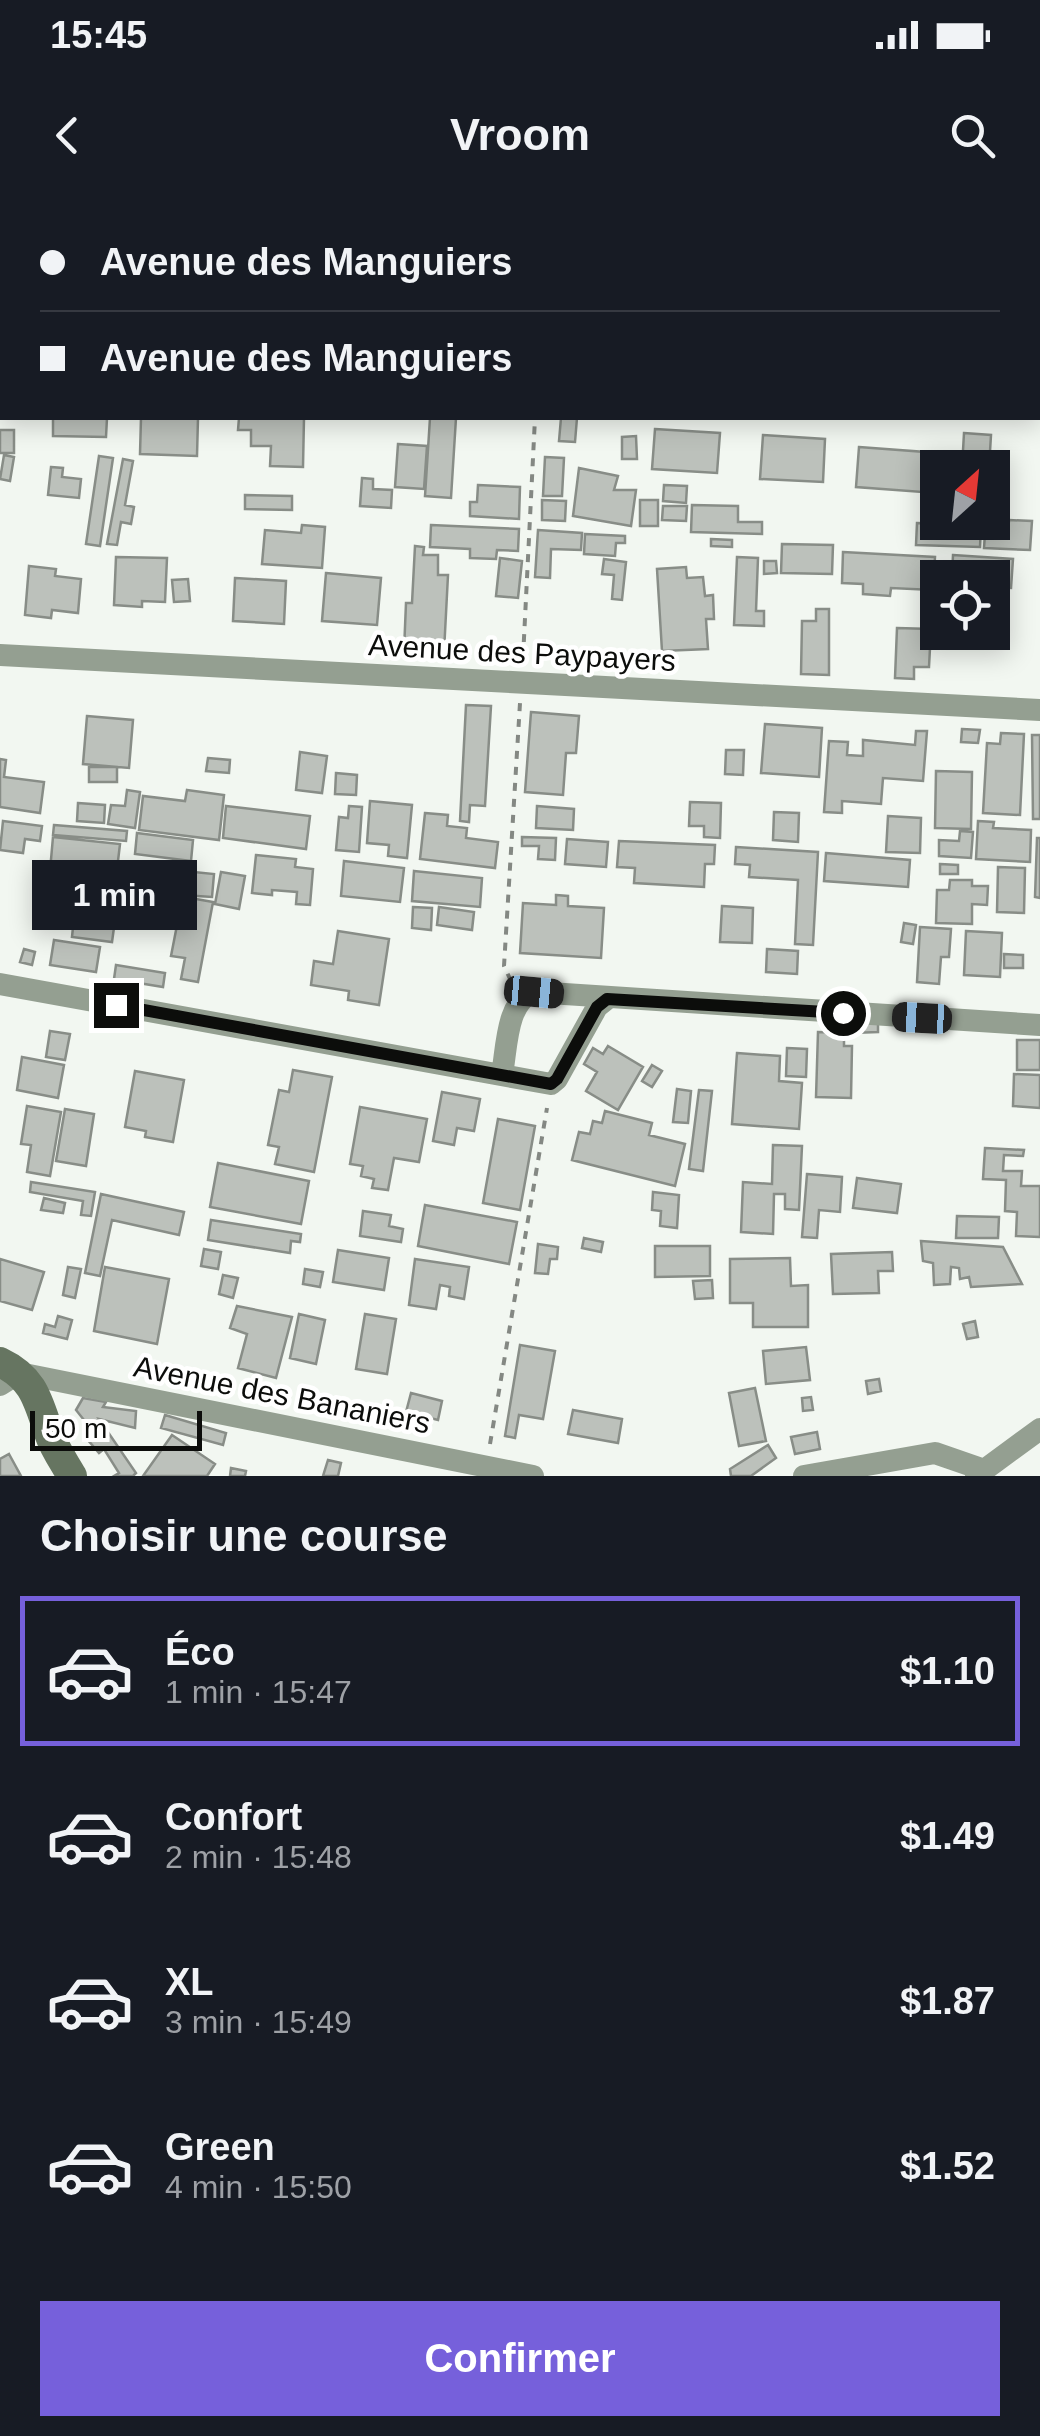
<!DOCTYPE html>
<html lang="fr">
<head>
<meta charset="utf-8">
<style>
  body { margin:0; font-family:Arial,sans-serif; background:#20242c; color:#f1f3f6; height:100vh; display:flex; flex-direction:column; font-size:38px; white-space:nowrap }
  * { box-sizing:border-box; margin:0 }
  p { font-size:32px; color:#9ea1a6 }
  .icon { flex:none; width:55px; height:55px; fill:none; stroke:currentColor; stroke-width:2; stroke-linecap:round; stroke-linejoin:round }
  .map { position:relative; height:1276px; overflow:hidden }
  .side { display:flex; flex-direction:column; background:#171b24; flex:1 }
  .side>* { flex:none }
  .guide { position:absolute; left:0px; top:0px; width:1040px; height:220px; box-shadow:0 5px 25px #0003; display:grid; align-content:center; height:220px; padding:0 40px; background:#171b24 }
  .needle { width:65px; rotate:27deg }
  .buttons { position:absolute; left:920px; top:250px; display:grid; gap:20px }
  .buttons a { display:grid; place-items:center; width:90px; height:90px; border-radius:0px; background:#171b24; box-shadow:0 5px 25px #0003; font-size:50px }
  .scale { position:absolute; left:30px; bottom:25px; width:172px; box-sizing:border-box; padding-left:10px; border:5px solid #0c0d0b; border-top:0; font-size:28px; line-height:35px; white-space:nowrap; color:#0c0d0b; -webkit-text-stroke:8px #fff; paint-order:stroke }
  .end { position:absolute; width:45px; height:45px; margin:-22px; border:12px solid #0c0d0b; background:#fff; box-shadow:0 0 0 5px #fff }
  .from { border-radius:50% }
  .bubble { position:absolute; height:70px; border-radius:0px; background:#171b24; box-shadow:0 5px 25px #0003; font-size:32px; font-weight:700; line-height:70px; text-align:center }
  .car { position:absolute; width:30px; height:60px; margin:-30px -15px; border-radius:12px; box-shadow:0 0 8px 2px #0007; background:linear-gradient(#222 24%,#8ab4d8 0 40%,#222 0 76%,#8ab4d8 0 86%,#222 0) }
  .guide b { display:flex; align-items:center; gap:35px; height:95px; font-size:38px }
  .guide b+b { border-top:2px solid #363941 }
  .guide i { width:25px; height:25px; background:#f1f3f6 }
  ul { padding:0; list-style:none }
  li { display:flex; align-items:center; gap:30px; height:150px; margin:0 20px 15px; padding:0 20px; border:5px solid transparent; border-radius:0px }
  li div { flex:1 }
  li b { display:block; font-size:38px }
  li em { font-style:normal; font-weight:700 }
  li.active { border-color:#7660db }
  li>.icon { width:90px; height:90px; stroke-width:1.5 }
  h2 { padding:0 40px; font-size:45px; line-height:120px }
  .button { display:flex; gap:20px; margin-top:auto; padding:20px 40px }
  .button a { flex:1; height:115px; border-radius:0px; background:#7660db; color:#fff; font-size:40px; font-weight:700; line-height:115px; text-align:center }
  .status { display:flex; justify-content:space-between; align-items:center; height:70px; padding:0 50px; background:#171b24; direction:ltr }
  .status svg { height:28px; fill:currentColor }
  header { display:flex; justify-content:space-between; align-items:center; height:130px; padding:0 40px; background:#171b24; font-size:45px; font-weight:700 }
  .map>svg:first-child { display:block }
  .building { fill:#bcc1bb; stroke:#888d87; stroke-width:2.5 }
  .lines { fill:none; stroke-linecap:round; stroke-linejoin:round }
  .path { stroke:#848883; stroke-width:4; stroke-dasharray:8 8; stroke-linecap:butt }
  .street { stroke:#949f91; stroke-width:22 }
  .secondary { stroke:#667561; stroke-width:30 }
  .route { stroke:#0c0d0b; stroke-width:12 }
  .labels { text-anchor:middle; stroke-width:9; stroke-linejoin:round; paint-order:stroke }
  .street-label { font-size:30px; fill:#0c0d0b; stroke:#fff }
</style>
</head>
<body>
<div class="status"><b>15:45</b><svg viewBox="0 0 49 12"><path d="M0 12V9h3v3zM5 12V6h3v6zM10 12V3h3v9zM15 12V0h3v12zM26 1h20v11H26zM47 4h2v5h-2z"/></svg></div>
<header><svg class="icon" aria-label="back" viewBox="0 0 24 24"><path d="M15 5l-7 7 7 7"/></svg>Vroom<svg class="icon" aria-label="search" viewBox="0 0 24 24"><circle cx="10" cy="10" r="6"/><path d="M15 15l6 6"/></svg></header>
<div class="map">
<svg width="1040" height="1276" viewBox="0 0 1040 1276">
  <rect width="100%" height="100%" fill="#f2f7f1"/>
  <!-- building -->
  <path class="building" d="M 53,218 L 107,218 L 106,237 L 53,236 Z
    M 141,218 L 198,218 L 197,256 L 140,254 Z
    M 239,218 L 304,218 L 303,267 L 270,266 L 271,246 L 251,246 L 251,230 L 238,230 Z
    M 430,218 L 456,218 L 451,298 L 425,296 Z
    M 561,218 L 577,218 L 575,242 L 559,241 Z
    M 655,229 L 720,233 L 717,273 L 652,269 Z
    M 0,230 L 14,230 L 14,253 L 0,253 Z
    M 964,233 L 991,235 L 989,268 L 962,268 Z
    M 763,235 L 825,239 L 823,282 L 760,279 Z
    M 636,236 L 637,259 L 622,259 L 622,237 Z
    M 398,244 L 427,246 L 424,289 L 395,287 Z
    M 859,247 L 925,252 L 922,292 L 856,287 Z
    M 4,255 L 14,257 L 10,281 L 0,279 Z
    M 99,256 L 113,258 L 100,346 L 86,344 Z
    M 545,257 L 564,258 L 562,296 L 543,296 Z
    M 123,259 L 133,261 L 125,305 L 134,307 L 131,324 L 121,322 L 117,345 L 107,344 Z
    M 51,267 L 63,268 L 62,277 L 81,279 L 79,298 L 48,295 Z
    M 579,268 L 618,276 L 614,290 L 636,290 L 631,326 L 573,316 Z
    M 362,278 L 373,279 L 373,289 L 392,290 L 391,308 L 360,306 Z
    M 478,285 L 520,287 L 519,319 L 470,316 L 470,302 L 477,302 Z
    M 664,285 L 687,286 L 686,303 L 663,301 Z
    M 245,295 L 292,296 L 292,310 L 245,309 Z
    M 542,300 L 566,301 L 565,321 L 542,320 Z
    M 640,300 L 658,300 L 658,326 L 640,326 Z
    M 692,305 L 738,306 L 738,322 L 762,322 L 762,334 L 691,332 Z
    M 663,306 L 687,306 L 686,321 L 662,320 Z
    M 1009,320 L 1032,321 L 1030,350 L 984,348 L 985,333 L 1008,335 Z
    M 917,323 L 981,325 L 980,347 L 916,345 Z
    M 302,325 L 325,327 L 322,368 L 262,364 L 265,330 L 301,333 Z
    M 431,325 L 519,329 L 518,351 L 497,350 L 496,359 L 470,358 L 470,349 L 430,347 Z
    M 538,330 L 582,333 L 581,350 L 551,349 L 550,378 L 535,377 Z
    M 585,334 L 625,336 L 625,343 L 616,343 L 615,356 L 584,354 Z
    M 711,339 L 732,340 L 732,347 L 711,346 Z
    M 782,344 L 833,345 L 832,374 L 781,373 Z
    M 415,346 L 424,347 L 423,355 L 438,355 L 438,375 L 448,375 L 444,452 L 404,451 L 406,403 L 412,403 Z
    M 843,352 L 935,357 L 933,390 L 891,388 L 890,396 L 863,394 L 863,384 L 842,383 Z
    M 953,355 L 1013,359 L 1011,388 L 992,387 L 992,378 L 952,378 Z
    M 116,357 L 167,358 L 165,402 L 142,401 L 142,407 L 114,405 Z
    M 737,357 L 758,358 L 756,411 L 764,411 L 764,426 L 734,425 Z
    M 500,358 L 522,361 L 518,398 L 496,396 Z
    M 604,359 L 626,362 L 622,400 L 612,399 L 614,375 L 602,374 Z
    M 764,361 L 776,361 L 777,373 L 764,374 Z
    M 29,366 L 56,369 L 55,376 L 81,379 L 78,413 L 52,410 L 51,418 L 25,415 Z
    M 686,367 L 687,378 L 703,377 L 705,396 L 713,395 L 714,419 L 706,419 L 708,449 L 662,451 L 657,369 Z
    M 326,373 L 381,378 L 377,425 L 322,421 Z
    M 235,378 L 286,381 L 284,424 L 233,421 Z
    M 188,379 L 190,401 L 174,402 L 172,380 Z
    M 816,409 L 829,409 L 829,475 L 801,474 L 802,421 L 816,421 Z
    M 897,428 L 931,429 L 929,467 L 914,467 L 914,479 L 895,478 Z
    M 466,505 L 491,506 L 485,606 L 470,605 L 469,622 L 460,621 Z
    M 531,512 L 579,516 L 576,553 L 566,553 L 563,595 L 525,592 Z
    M 87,516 L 133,520 L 129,568 L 83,564 Z
    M 765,524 L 822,528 L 819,577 L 761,573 Z
    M 962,529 L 980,530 L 978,543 L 961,542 Z
    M 916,531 L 927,531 L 923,581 L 883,578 L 881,604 L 842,601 L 842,613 L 824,612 L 829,541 L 848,542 L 847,555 L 863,556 L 863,540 L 915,545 Z
    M 1001,533 L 1024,534 L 1020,615 L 983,613 L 987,543 L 1000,544 Z
    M 1032,535 L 1040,535 L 1040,619 L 1033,619 Z
    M 726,550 L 744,550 L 743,575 L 725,574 Z
    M 300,552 L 327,556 L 322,593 L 296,590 Z
    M 208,558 L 230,560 L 229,573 L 206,571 Z
    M 0,559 L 6,560 L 4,577 L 44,582 L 40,613 L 0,607 Z
    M 89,567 L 117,567 L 117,582 L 89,582 Z
    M 936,571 L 972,572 L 971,629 L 935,628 Z
    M 336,573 L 357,575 L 356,595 L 335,594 Z
    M 127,590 L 140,592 L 135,628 L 108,624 L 111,605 L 125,606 Z
    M 187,590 L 224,595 L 219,640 L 139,630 L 143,596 L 185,601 Z
    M 370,601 L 412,605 L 407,658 L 388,656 L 389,645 L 367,643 Z
    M 690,602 L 721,603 L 720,638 L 704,637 L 704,626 L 689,626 Z
    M 78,603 L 105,605 L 104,623 L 77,621 Z
    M 226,606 L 310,616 L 306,649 L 223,638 Z
    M 349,606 L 362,607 L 359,652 L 336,650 L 339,617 L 348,618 Z
    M 537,606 L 574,609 L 573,630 L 536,628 Z
    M 774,612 L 799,613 L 798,642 L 773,640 Z
    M 425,613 L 448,615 L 447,626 L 467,628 L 466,638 L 498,642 L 495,668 L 420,659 Z
    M 888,616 L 921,618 L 920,653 L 886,652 Z
    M 3,621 L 42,626 L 40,641 L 25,639 L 23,653 L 0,650 Z
    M 978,621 L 994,622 L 993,628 L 1031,630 L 1030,662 L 976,659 Z
    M 54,625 L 127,631 L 126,641 L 53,635 Z
    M 960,631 L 973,632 L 971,658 L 939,656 L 939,640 L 959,641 Z
    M 137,633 L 193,640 L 191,661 L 135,654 Z
    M 53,637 L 120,644 L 116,678 L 72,673 L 71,686 L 55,684 L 56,672 L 50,671 Z
    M 522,637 L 556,638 L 555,660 L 538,659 L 539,646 L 522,646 Z
    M 1037,638 L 1040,638 L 1040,698 L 1035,697 Z
    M 567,639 L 608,642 L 606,667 L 565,664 Z
    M 619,641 L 715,645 L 714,664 L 705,664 L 704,687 L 634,683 L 635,668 L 617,667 Z
    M 736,647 L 818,652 L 813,745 L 795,744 L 798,680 L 749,677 L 750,665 L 735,664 Z
    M 826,653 L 910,660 L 908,687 L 824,681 Z
    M 256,655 L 296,659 L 295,667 L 313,669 L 310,705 L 296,704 L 297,692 L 272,690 L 272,695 L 252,693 Z
    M 344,661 L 404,668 L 400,702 L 341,696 Z
    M 940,664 L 958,665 L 958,674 L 940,674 Z
    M 998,667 L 1025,668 L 1024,713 L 997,712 Z
    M 184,671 L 214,674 L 212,697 L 182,695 Z
    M 414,671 L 482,678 L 480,707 L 412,701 Z
    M 221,672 L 245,676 L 239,709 L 215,704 Z
    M 950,680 L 972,680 L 972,686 L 988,686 L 987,705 L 972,704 L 972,724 L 936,723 L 937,690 L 949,690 Z
    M 556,695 L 568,696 L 568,706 L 604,708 L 601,758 L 520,753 L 523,703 L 556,705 Z
    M 196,699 L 213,702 L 198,782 L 181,779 L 185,758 L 171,756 L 179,715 L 192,717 Z
    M 722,706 L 753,708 L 752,743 L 720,742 Z
    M 413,707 L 432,708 L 431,730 L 412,728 Z
    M 439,707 L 474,712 L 472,730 L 437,725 Z
    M 75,708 L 116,713 L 112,742 L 72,737 Z
    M 904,723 L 916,725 L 913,744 L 901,742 Z
    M 920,727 L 951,729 L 949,757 L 941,757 L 939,784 L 917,782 Z
    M 338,731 L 389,739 L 379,805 L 348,800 L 349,791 L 311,785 L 314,761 L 333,764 Z
    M 966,731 L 1002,733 L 1000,777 L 964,775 Z
    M 54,740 L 100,747 L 96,772 L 50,765 Z
    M 24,749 L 35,752 L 32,765 L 20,762 Z
    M 767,749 L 798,751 L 797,774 L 766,772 Z
    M 1004,754 L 1023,755 L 1023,768 L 1004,768 Z
    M 116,765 L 165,773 L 163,787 L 114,779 Z
    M 878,823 L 878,832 L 852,833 L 852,824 Z
    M 50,831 L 70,834 L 65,860 L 46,857 Z
    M 818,832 L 844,833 L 844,846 L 852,846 L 851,898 L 816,897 Z
    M 1017,840 L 1040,840 L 1040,870 L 1017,870 Z
    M 608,846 L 643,867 L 618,910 L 586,891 L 597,872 L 584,864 L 593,848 L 603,854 Z
    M 787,848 L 807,849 L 806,877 L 786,876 Z
    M 737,853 L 780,856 L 779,881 L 802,883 L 799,929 L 732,924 Z
    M 22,857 L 64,865 L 58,898 L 17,890 Z
    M 652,865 L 662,871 L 652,887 L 642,881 Z
    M 293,870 L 332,877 L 314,972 L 275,964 L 279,947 L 268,945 L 279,890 L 289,892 Z
    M 135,871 L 184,880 L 173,942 L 145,937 L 146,931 L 125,927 Z
    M 1014,874 L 1040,875 L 1040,908 L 1013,906 Z
    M 677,889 L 691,891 L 688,923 L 673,922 Z
    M 699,890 L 712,891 L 703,971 L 689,969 Z
    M 442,892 L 480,899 L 474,931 L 457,928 L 454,945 L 433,941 Z
    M 27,906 L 61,912 L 50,976 L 27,972 L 31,945 L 21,944 Z
    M 360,907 L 427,919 L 419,962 L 394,958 L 388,990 L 372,988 L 374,979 L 361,976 L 363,966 L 350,964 Z
    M 65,909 L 94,914 L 86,966 L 56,961 Z
    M 605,911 L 652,923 L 649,935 L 685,944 L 675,986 L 572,960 L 579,932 L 590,934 L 593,921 L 602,923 Z
    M 498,919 L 535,926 L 520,1010 L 483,1003 Z
    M 773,945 L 802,946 L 799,1010 L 785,1009 L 785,994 L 774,994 L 773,1034 L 741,1032 L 743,982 L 772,984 Z
    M 985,948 L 1024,950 L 1023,956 L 1004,955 L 1003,971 L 1022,971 L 1021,986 L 1040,986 L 1040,1037 L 1016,1036 L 1017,1012 L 1005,1011 L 1006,980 L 983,979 Z
    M 218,963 L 309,981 L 301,1024 L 210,1007 Z
    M 807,974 L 842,977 L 840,1012 L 819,1010 L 817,1038 L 802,1037 Z
    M 857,978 L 901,984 L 897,1013 L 853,1008 Z
    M 31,982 L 95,992 L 91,1016 L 81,1015 L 83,1001 L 30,992 Z
    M 653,992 L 679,995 L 677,1028 L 660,1026 L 661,1011 L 652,1010 Z
    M 101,994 L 184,1012 L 179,1035 L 112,1020 L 100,1076 L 85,1073 Z
    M 44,998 L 65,1003 L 63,1013 L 41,1010 Z
    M 425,1005 L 517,1022 L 509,1064 L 418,1046 Z
    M 363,1011 L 391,1015 L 389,1026 L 403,1029 L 401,1042 L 360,1036 Z
    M 957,1016 L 999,1017 L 998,1038 L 956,1038 Z
    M 211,1020 L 301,1034 L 300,1042 L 291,1041 L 290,1053 L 208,1040 Z
    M 584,1038 L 603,1042 L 601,1052 L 582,1048 Z
    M 921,1041 L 1003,1047 L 1022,1084 L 971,1087 L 969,1077 L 960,1079 L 959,1068 L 951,1067 L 950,1084 L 934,1085 L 933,1063 L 923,1061 Z
    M 538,1044 L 558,1047 L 557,1059 L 550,1059 L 548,1074 L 535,1073 Z
    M 655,1046 L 710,1046 L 710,1076 L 655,1077 Z
    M 204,1049 L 221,1052 L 218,1069 L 201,1066 Z
    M 338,1050 L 389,1058 L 384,1090 L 333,1082 Z
    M 892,1052 L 893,1071 L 878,1071 L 879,1093 L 833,1094 L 831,1054 Z
    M 790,1058 L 791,1086 L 808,1085 L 808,1127 L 753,1127 L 753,1103 L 730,1103 L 730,1059 Z
    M 0,1059 L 44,1072 L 32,1110 L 0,1101 Z
    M 415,1059 L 469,1067 L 464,1099 L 449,1096 L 450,1087 L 440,1085 L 436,1109 L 409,1105 Z
    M 68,1067 L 81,1069 L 75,1098 L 63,1095 Z
    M 105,1067 L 169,1079 L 157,1144 L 94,1131 Z
    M 305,1069 L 323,1072 L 320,1087 L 303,1084 Z
    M 223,1075 L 238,1078 L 233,1098 L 219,1094 Z
    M 712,1080 L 713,1098 L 695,1099 L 693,1081 Z
    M 237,1106 L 292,1117 L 276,1178 L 238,1168 L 247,1134 L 230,1128 Z
    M 299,1114 L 325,1120 L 316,1164 L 290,1158 Z
    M 365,1114 L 396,1119 L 387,1174 L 356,1169 Z
    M 58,1116 L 72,1120 L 67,1139 L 43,1133 L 45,1124 L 55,1127 Z
    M 975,1121 L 978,1137 L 967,1139 L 963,1124 Z
    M 520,1145 L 555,1151 L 543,1219 L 519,1215 L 515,1238 L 505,1236 Z
    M 806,1147 L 810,1180 L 766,1184 L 763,1151 Z
    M 879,1179 L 881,1191 L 868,1194 L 866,1181 Z
    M 755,1188 L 766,1241 L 739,1246 L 729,1193 Z
    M 411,1193 L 442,1201 L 438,1220 L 406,1212 Z
    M 811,1197 L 813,1210 L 803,1211 L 802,1198 Z
    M 83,1198 L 106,1202 L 103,1207 L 136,1211 L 135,1228 L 99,1219 L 136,1273 L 133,1276 L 114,1276 L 119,1273 L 104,1249 L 99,1253 L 87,1239 L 95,1234 L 76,1210 Z
    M 573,1210 L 622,1219 L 618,1243 L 568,1234 Z
    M 165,1215 L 226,1233 L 223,1245 L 161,1228 Z
    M 817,1232 L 820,1249 L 795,1254 L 791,1237 Z
    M 172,1235 L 215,1264 L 207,1276 L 143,1276 Z
    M 768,1245 L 776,1258 L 751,1276 L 731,1276 L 730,1269 Z
    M 9,1254 L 21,1276 L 0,1276 L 0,1259 Z
    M 328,1260 L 341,1263 L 338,1276 L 323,1276 Z
    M 231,1268 L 246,1271 L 245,1276 L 230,1276 Z"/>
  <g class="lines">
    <!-- path -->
    <path class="path" d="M 523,458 L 535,218
      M 511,781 L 504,766 L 520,503
      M 490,1244 L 547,908"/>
    <!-- street -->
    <path class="street" d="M 0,140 L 2,140
      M 1038,200 L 1040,200
      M 0,455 L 1040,510
      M 0,784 L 551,884 L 557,879 L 597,807 L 607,799
      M 502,874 C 507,848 506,801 534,792 L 1040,825
      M 0,1185 L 19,1173 L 533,1276
      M 804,1276 L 935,1253 L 984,1270
      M 976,1276 L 1040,1229"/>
    <!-- secondary -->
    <path class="secondary" d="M 0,1162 C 34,1178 38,1201 49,1233 C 54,1248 64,1262 72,1276"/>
  </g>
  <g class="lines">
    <!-- route -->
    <path class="route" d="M 116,805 L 551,884 L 557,879 L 597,807 L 607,799 L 843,813"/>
  </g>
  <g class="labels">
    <!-- street labels -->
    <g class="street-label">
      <text transform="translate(522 453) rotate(3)" y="10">Avenue des Paypayers</text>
      <text transform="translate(282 1195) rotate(11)" y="10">Avenue des Bananiers</text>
    </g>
  </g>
</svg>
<div class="buttons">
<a><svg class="needle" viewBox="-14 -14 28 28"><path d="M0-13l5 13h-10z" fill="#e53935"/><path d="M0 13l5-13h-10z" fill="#9ea1a6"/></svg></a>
<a><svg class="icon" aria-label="locate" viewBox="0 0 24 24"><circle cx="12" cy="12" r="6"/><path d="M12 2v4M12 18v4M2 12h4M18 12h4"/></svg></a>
</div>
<div class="scale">50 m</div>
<i class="end from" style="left:843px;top:813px"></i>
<i class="end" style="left:116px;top:805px"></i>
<div class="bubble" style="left:32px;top:660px;width:165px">1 min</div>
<i class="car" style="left:534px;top:792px;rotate:95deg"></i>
<i class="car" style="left:922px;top:818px;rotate:273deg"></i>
<div class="guide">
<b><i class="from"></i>Avenue des Manguiers</b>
<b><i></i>Avenue des Manguiers</b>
</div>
</div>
<section class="side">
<h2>Choisir une course</h2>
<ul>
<li class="active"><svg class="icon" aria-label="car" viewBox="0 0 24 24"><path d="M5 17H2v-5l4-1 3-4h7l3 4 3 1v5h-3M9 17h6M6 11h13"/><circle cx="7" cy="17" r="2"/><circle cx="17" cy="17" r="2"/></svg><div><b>Éco</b><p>1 min · 15:47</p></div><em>$1.10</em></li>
<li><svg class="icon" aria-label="car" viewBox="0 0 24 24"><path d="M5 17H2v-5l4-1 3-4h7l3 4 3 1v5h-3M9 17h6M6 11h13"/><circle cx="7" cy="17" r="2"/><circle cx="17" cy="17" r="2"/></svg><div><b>Confort</b><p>2 min · 15:48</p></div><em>$1.49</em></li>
<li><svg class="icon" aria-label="car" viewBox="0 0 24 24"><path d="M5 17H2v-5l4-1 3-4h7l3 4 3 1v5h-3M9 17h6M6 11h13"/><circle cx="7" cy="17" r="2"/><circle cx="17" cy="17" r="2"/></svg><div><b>XL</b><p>3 min · 15:49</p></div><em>$1.87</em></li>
<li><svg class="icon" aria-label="car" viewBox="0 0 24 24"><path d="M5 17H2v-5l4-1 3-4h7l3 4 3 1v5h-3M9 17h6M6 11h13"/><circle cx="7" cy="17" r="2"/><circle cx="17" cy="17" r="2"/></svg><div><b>Green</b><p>4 min · 15:50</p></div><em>$1.52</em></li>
</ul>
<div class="button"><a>Confirmer</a></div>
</section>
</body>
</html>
